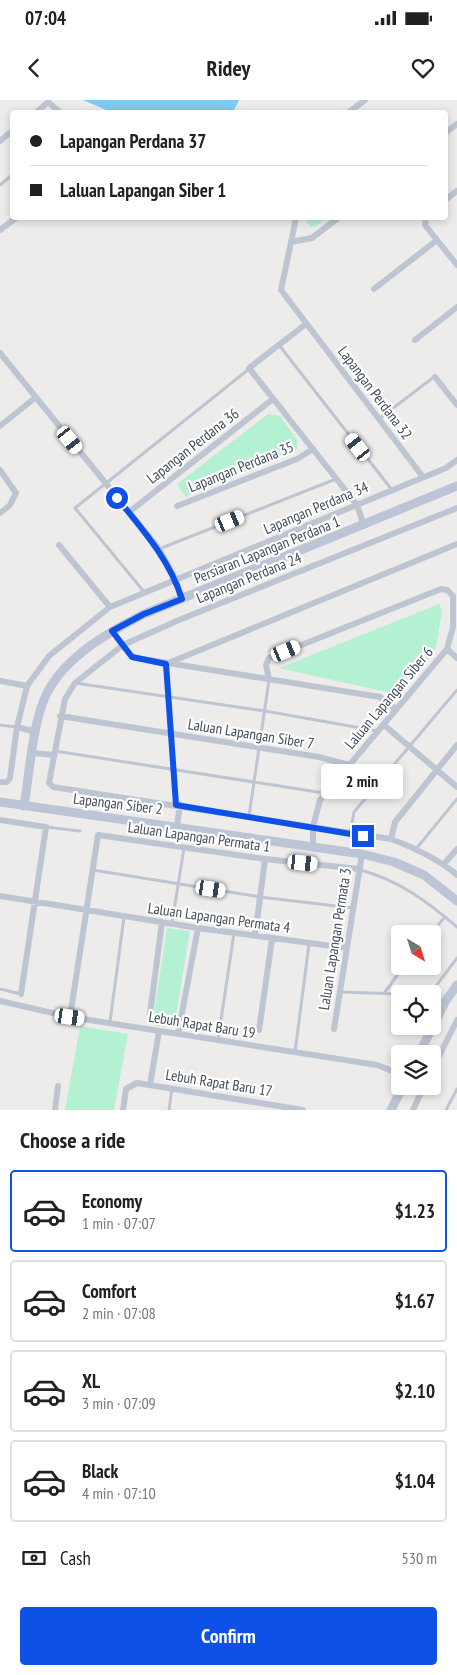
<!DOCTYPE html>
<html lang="en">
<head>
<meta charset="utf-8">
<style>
  body { margin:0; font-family:"PT Sans Narrow",sans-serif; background:#f6f6f6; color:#202124; height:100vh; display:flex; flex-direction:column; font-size:19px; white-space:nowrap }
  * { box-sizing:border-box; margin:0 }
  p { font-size:16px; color:#757577 }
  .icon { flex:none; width:28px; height:28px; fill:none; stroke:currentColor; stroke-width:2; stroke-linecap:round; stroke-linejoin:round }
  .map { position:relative; height:1010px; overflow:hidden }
  .drawer { display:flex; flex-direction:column; background:#fff; flex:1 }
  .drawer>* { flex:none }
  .banner { position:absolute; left:10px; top:10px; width:438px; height:110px; border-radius:5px; box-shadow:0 2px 8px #0003; display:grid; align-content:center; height:110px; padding:0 20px; background:#fff }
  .needle { width:32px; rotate:142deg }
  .fabs { position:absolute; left:391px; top:825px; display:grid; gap:10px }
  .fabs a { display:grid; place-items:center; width:50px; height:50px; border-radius:5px; background:#fff; box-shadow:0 2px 8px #0003; font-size:25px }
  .end { position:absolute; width:22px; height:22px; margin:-11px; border:6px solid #0d51e6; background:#fff; box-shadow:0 0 0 2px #fff }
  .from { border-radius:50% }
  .bubble { position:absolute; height:35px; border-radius:5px; background:#fff; box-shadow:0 2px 8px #0003; font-size:16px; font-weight:700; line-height:35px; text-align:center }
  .car { position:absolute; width:15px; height:30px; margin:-15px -8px; border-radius:6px; box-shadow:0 0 4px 1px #0007; background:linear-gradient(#fff 24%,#345 0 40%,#fff 0 76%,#345 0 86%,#fff 0) }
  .banner b { display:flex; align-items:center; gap:18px; height:48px; font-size:19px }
  .banner b+b { border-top:1px solid #e0e0e0 }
  .banner i { width:12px; height:12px; background:#202124 }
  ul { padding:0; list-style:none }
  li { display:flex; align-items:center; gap:15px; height:82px; margin:0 10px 8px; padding:0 10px; border:2px solid #e0e0e0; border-radius:5px }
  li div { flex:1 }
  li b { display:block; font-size:19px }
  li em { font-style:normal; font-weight:700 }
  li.current { border-color:#0d51e6 }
  li>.icon { width:45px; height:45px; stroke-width:1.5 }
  h2 { padding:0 20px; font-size:22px; line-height:60px }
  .pay { display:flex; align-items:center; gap:12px; height:55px; padding:0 20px; font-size:19px }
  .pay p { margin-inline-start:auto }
  .action { display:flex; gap:10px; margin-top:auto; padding:10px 20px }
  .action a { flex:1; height:58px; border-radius:5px; background:#0d51e6; color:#fff; font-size:20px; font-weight:700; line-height:58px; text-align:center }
  .status { display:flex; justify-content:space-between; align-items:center; height:35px; padding:0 25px; background:#fff; direction:ltr }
  .status svg { height:14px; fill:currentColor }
  header { display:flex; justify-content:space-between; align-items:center; height:65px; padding:0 20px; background:#fff; font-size:22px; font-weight:700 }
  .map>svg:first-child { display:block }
  .green { fill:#b4f1d3 }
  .water { fill:#7ecbf1 }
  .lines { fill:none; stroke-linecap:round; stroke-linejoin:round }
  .lane { stroke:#bdc5d2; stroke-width:3 }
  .street { stroke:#bdc5d2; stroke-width:6 }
  .secondary { stroke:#bcc5d6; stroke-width:9 }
  .route { stroke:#0d51e6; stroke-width:6 }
  .labels { text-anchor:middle; stroke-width:4.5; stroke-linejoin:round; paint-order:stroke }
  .street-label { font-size:15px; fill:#434c5a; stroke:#fff }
</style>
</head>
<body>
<div class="status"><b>07:04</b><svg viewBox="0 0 49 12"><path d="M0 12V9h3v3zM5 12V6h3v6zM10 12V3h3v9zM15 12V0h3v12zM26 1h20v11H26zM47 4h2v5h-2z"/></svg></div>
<header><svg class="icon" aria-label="back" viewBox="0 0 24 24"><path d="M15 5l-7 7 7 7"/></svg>Ridey<svg class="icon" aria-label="heart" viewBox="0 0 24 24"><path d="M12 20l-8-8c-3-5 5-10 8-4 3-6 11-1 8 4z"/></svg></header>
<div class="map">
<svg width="457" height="1010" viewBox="0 0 457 1010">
  <rect width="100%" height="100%" fill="#eeebeb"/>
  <!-- green -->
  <path class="green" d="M 304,118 L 327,118 L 316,126 L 310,127 Z
    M 268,314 L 280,316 L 298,341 L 297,349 L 186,397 L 177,384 Z
    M 439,504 L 442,511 L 436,548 L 400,595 L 279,568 Z
    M 167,828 L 190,831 L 174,928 L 152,925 Z
    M 80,926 L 128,934 L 114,1010 L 65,1010 Z"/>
  <!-- water -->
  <path class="water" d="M 83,0 L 239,0 L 233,12 L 111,12 Z"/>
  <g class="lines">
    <!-- lane -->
    <path class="lane" d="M 0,85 L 12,75
      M 279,245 L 392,390
      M 380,318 L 434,277
      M 159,449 L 336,379
      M 145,493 L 75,408 L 249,269
      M 166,564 L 176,705
      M 75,583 L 265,611 L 378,631
      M 0,625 L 16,627
      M 55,651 L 324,693
      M 249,716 L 269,580
      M 47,727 L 80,731
      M 350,734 L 354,712 L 457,590
      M 416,749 L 457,699
      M 93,770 L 260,797 L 353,808
      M 360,770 C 397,779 428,802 457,827
      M 172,823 L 184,748
      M 430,834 L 445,817
      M 0,889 L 21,894
      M 341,892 L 400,894
      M 385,892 L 404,866
      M 430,894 L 457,858
      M 432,897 L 444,902
      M 110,922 L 124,817
      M 218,940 L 234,833
      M 295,952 L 309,844
      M 169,1010 L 172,988
      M 446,1010 L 457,989"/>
    <!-- street -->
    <path class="street" d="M 37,12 L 48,2 L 60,12
      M 349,12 L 365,0
      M 445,33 L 457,24
      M 0,41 L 12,31
      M 445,100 L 457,91
      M 296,118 L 281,190 L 423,377
      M 426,118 L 425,125 L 457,165
      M 0,130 L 16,118
      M 291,142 L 312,138 L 338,118
      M 374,189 L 437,140
      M 306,224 L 249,268 L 357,405 L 364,426
      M 415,240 L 457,207
      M 0,253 L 159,449 L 176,480 L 181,499
      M 435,277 L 457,305
      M 0,326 L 36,297
      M 0,370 L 16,393 L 10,405 L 0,413
      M 177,406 L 297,359 L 313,349
      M 457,408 L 179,520 L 123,545 L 75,583 L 65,599 L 49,683 L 53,687 L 391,739 C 415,748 437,758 457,775
      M 129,412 L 273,299
      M 59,445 L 110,507
      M 112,531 L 132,557 L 137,558 L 380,597 L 396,609
      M 447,549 L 457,558
      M 166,564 L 457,444
      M 269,579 L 266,565 L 269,558 L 441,489 L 447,490 L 453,496 L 453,527 L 447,549 L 320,700 L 313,727 L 313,747
      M 0,581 L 27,586
      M 60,616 L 319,657 L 349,665
      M 384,625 L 457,687
      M 17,627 L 36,632
      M 33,653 L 54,655
      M 0,682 L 7,682 L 10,678 L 17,627 L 27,586 L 49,556 L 110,507 L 446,368 L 457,360
      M 0,720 L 46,727 L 21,894
      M 177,725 L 180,705
      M 391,739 L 395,722 L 457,645
      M 444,764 L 457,749
      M 0,796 L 198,828 L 347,848
      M 255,836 L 265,759
      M 0,901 L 70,917 L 377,965 L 400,974
      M 150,914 L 162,822
      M 70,917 L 98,735 L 265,759 L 359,769
      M 334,929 L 362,754
      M 259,930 L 272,839
      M 178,934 L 198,828
      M 432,970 L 457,920
      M 150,985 L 159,931
      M 55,1010 L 58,986
      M 123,1010 L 126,989 L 137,983 L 303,1010
      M 413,1010 L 424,986"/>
    <!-- secondary -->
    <path class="secondary" d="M 0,702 L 362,754 L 394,762 L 424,775 L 457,801
      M 24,706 C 30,671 32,623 47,593 C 66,556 109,532 144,514 L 457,386
      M 419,954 L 445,902 L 457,885
      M 391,1010 L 403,986"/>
  </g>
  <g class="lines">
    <!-- route -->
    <path class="route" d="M 117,398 C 143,430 169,459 182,499 L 144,514 L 112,531 L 132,557 L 166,564 L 176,705 L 363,736"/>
  </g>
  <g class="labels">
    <!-- street labels -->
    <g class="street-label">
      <text transform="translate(375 293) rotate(53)" y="5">Lapangan Perdana 32</text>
      <text transform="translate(193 346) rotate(-38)" y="5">Lapangan Perdana 36</text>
      <text transform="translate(241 367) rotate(-22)" y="5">Lapangan Perdana 35</text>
      <text transform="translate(316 408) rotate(-23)" y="5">Lapangan Perdana 34</text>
      <text transform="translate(267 450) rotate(-22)" y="5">Persiaran Lapangan Perdana 1</text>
      <text transform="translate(249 478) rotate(-22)" y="5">Lapangan Perdana 24</text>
      <text transform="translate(389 598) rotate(-50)" y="5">Laluan Lapangan Siber 6</text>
      <text transform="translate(251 634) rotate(9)" y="5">Laluan Lapangan Siber 7</text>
      <text transform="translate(118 704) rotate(7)" y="5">Lapangan Siber 2</text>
      <text transform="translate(199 737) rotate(8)" y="5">Laluan Lapangan Permata 1</text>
      <text transform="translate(219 818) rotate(8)" y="5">Laluan Lapangan Permata 4</text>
      <text transform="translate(335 839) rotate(-81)" y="5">Laluan Lapangan Permata 3</text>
      <text transform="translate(202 925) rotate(9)" y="5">Lebuh Rapat Baru 19</text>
      <text transform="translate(219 983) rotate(9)" y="5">Lebuh Rapat Baru 17</text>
    </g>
  </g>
</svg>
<div class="fabs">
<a><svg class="needle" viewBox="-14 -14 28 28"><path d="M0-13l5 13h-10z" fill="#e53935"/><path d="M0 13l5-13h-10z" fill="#757577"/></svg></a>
<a><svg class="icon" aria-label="locate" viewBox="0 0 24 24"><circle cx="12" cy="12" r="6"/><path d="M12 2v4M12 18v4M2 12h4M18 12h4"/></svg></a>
<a><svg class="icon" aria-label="layers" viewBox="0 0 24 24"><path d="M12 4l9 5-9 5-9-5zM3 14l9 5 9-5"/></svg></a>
</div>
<i class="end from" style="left:117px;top:398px"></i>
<i class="end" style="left:363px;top:736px"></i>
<div class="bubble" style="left:321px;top:664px;width:82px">2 min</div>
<i class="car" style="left:70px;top:340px;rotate:141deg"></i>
<i class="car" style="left:358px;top:347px;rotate:322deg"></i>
<i class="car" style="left:230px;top:421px;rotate:68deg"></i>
<i class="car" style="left:286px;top:551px;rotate:68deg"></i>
<i class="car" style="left:303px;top:763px;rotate:96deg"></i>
<i class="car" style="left:211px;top:789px;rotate:99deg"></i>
<i class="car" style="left:70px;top:917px;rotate:98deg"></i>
<div class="banner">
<b><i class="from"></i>Lapangan Perdana 37</b>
<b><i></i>Laluan Lapangan Siber 1</b>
</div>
</div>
<section class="drawer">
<h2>Choose a ride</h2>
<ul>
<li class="current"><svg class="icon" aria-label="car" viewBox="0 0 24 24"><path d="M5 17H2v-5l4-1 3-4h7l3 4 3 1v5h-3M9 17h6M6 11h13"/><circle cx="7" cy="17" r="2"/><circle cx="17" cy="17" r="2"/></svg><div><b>Economy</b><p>1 min · 07:07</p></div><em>$1.23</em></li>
<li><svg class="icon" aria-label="car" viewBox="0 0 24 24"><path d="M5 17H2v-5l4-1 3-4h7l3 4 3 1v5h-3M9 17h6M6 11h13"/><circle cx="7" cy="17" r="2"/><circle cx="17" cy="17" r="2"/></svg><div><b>Comfort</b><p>2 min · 07:08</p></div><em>$1.67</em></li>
<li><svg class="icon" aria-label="car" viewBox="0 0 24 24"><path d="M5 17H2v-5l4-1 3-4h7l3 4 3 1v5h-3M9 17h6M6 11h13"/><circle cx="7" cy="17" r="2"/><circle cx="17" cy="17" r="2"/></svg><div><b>XL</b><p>3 min · 07:09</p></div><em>$2.10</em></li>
<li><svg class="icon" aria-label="car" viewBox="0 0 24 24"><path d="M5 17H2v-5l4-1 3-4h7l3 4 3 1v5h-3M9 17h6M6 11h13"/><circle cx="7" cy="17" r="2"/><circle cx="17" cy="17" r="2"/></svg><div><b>Black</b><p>4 min · 07:10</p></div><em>$1.04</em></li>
</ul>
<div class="pay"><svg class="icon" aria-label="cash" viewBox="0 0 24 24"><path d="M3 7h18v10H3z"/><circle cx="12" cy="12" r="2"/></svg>Cash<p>530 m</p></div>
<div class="action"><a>Confirm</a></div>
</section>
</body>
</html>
